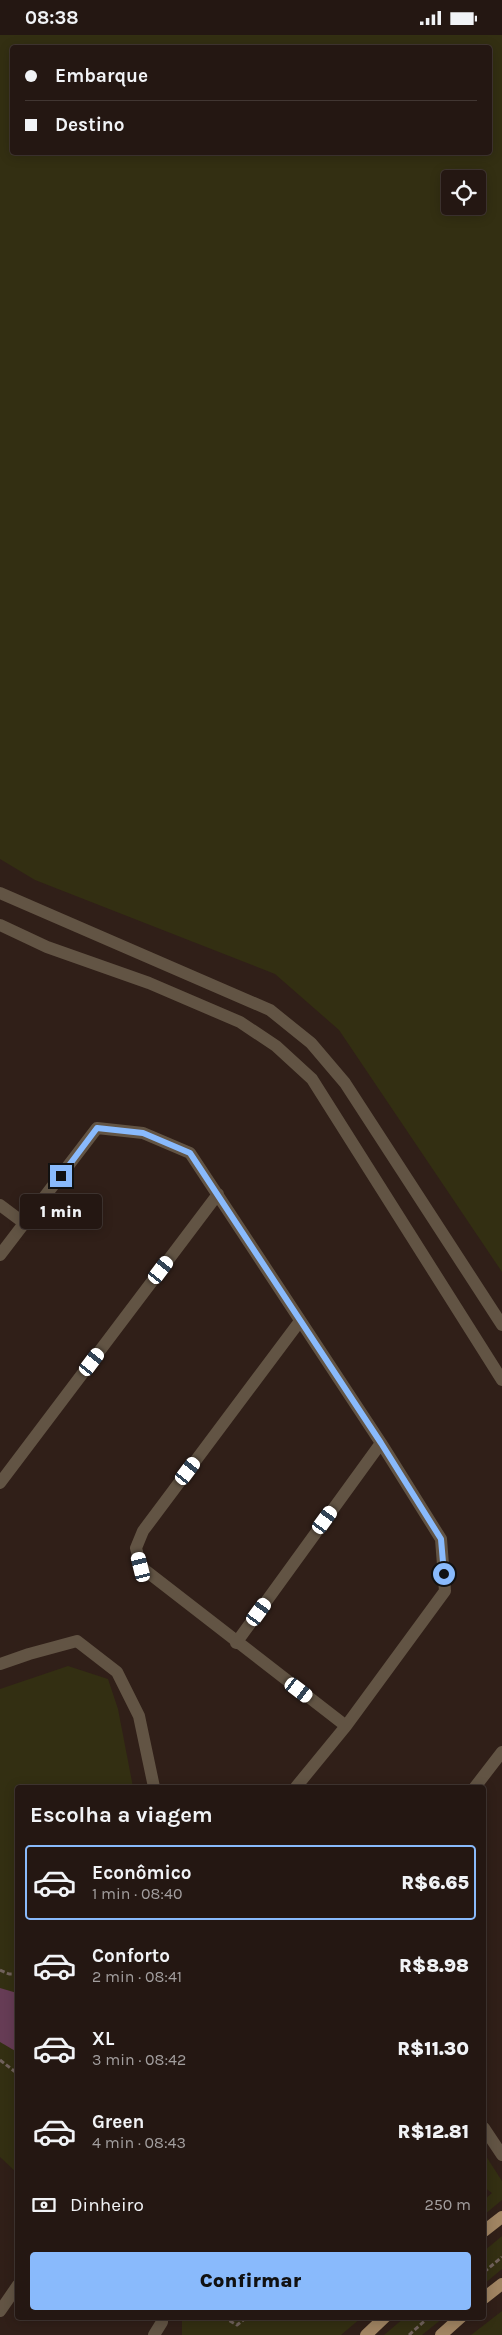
<!DOCTYPE html>
<html lang="pt">
<head>
<meta charset="utf-8">
<style>
  body { margin:0; font-family:Karla,sans-serif; background:#302420; color:#f1f3f6; height:100vh; display:flex; flex-direction:column; font-size:19px; white-space:nowrap }
  * { box-sizing:border-box; margin:0 }
  p { font-size:16px; color:#a39f9f }
  .icon { flex:none; width:28px; height:28px; fill:none; stroke:currentColor; stroke-width:2; stroke-linecap:round; stroke-linejoin:round }
  .map { position:relative; flex:1; overflow:hidden }
  .drawer { position:absolute; left:15px; top:1750px; width:471px; height:535px; display:flex; flex-direction:column; background:#241712; border-radius:5px; box-shadow:0 2px 12px #0003,0 0 0 1px #413632 }
  .drawer>* { flex:none }
  .top-card { position:absolute; left:10px; top:10px; width:482px; height:110px; border-radius:5px; box-shadow:0 2px 12px #0003,0 0 0 1px #413632; display:grid; align-content:center; height:110px; padding:0 15px; background:#241712 }
  .controls { position:absolute; left:441px; top:135px; display:grid; gap:10px }
  .controls a { display:grid; place-items:center; width:45px; height:45px; border-radius:5px; background:#241712; box-shadow:0 2px 12px #0003,0 0 0 1px #413632; font-size:25px }
  .end { position:absolute; width:22px; height:22px; margin:-11px; border:6px solid #89bafc; background:#111; box-shadow:0 0 0 2px #111 }
  .from { border-radius:50% }
  .bubble { position:absolute; height:35px; border-radius:5px; background:#241712; box-shadow:0 2px 12px #0003,0 0 0 1px #413632; font-size:16px; font-weight:800; line-height:35px; text-align:center }
  .car { position:absolute; width:15px; height:30px; margin:-15px -8px; border-radius:6px; box-shadow:0 0 4px 1px #0007; background:linear-gradient(#fff 24%,#345 0 40%,#fff 0 76%,#345 0 86%,#fff 0) }
  .top-card b { display:flex; align-items:center; gap:18px; height:48px; font-size:19px }
  .top-card b+b { border-top:1px solid #413632 }
  .top-card i { width:12px; height:12px; background:#f1f3f6 }
  ul { padding:0; list-style:none }
  li { display:flex; align-items:center; gap:15px; height:75px; margin:0 10px 8px; padding:0 5px; border:2px solid transparent; border-radius:5px }
  li div { flex:1 }
  li b { display:block; font-size:19px }
  li em { font-style:normal; font-weight:800 }
  li.selected { border-color:#89bafc }
  li>.icon { width:45px; height:45px; stroke-width:1.5 }
  h2 { padding:0 15px; font-size:22px; line-height:60px }
  .pay { display:flex; align-items:center; gap:12px; height:55px; padding:0 15px; font-size:19px }
  .pay p { margin-inline-start:auto }
  .primary-button { display:flex; gap:10px; margin-top:auto; padding:10px 15px }
  .primary-button a { flex:1; height:58px; border-radius:5px; background:#89bafc; color:#111; font-size:20px; font-weight:800; line-height:58px; text-align:center }
  .status { display:flex; justify-content:space-between; align-items:center; height:35px; padding:0 25px; background:#241712; direction:ltr }
  .status svg { height:14px; fill:currentColor }
  .map>svg:first-child { display:block }
  .green { fill:#332f12; fill-rule:evenodd }
  .water { fill:#663c55 }
  .lines { fill:none; stroke-linecap:round; stroke-linejoin:round }
  .path { stroke:#70615b; stroke-width:3; stroke-dasharray:5 2.5; stroke-linecap:butt }
  .minor { stroke:#625444; stroke-width:12 }
  .primary { stroke:#a08462; stroke-width:12 }
  .route { stroke:#89bafc; stroke-width:6 }
</style>
</head>
<body>
<div class="status"><b>08:38</b><svg viewBox="0 0 49 12"><path d="M0 12V9h3v3zM5 12V6h3v6zM10 12V3h3v9zM15 12V0h3v12zM26 1h20v11H26zM47 4h2v5h-2z"/></svg></div>
<div class="map">
<svg width="502" height="2300" viewBox="0 0 502 2300">
  <rect width="100%" height="100%" fill="#301f18"/>
  <!-- green -->
  <path class="green" d="M 0,0 L 502,0 L 502,1237 L 339,995 L 275,939 L 35,845 L 0,824 ZM 490,12 L 490,118 L 12,118 L 12,12 ZM 450,144 L 478,144 L 478,171 L 450,171 Z
    M 68,1631 L 108,1644 L 118,1674 L 133,1752 L 18,1752 L 17,2138 L 0,2122 L 0,1654 Z
    M 484,2118 L 502,2146 L 502,2165 L 484,2180 L 484,2165 L 492,2158 L 484,2152 Z
    M 502,2201 L 502,2234 L 484,2249 L 484,2216 Z
    M 502,2276 L 502,2300 L 471,2300 Z
    M 182,2283 L 182,2282 L 361,2283 L 341,2300 L 182,2300 Z
    M 404,2283 L 404,2282 L 443,2283 L 422,2300 L 384,2300 Z"/>
  <!-- water -->
  <path class="water" d="M 0,1953 L 17,1958 L 17,2017 L 0,2007 Z"/>
  <g class="lines">
    <!-- path -->
    <path class="path" d="M 0,1935 L 9,1939 L 18,1939
      M 0,2025 L 18,2039
      M 484,2237 L 502,2222
      M 223,2282 L 237,2290 L 247,2282
      M 409,2300 L 429,2282"/>
    <!-- minor -->
    <path class="minor" d="M 0,858 L 270,975 L 311,1008 L 345,1048 L 502,1290
      M 0,890 L 47,912 L 149,948 L 240,987 L 276,1011 L 312,1044 L 502,1345
      M 0,1170 L 24,1188
      M 0,1220 L 97,1093 L 143,1098 L 190,1118 L 381,1408 L 441,1504 L 445,1556 L 346,1691 L 296,1752
      M 300,1286 L 143,1496 L 136,1513 L 141,1532 L 346,1691
      M 0,1448 L 218,1159
      M 236,1608 L 381,1408
      M 0,1629 L 29,1619 L 77,1606 L 117,1637 L 139,1681 L 154,1752
      M 475,1752 L 502,1717
      M 484,2093 L 502,2120
      M 0,2276 L 18,2250
      M 154,2300 L 162,2287"/>
    <!-- primary -->
    <path class="primary" d="M 484,2196 L 502,2182
      M 484,2263 L 502,2249
      M 366,2300 L 385,2282
      M 441,2300 L 461,2282"/>
  </g>
  <g class="lines">
    <!-- route -->
    <path class="route" d="M 61,1141 L 97,1093 L 143,1098 L 190,1118 L 381,1408 L 441,1504 L 444,1539"/>
  </g>
</svg>
<div class="controls">
<a><svg class="icon" aria-label="locate" viewBox="0 0 24 24"><circle cx="12" cy="12" r="6"/><path d="M12 2v4M12 18v4M2 12h4M18 12h4"/></svg></a>
</div>
<i class="end from" style="left:444px;top:1539px"></i>
<i class="end" style="left:61px;top:1141px"></i>
<div class="bubble" style="left:20px;top:1159px;width:82px">1 min</div>
<i class="car" style="left:161px;top:1235px;rotate:37deg"></i>
<i class="car" style="left:92px;top:1327px;rotate:37deg"></i>
<i class="car" style="left:188px;top:1436px;rotate:37deg"></i>
<i class="car" style="left:325px;top:1485px;rotate:36deg"></i>
<i class="car" style="left:141px;top:1532px;rotate:346deg"></i>
<i class="car" style="left:259px;top:1577px;rotate:36deg"></i>
<i class="car" style="left:299px;top:1655px;rotate:127deg"></i>
<div class="top-card">
<b><i class="from"></i>Embarque</b>
<b><i></i>Destino</b>
</div>
<section class="drawer">
<h2>Escolha a viagem</h2>
<ul>
<li class="selected"><svg class="icon" aria-label="car" viewBox="0 0 24 24"><path d="M5 17H2v-5l4-1 3-4h7l3 4 3 1v5h-3M9 17h6M6 11h13"/><circle cx="7" cy="17" r="2"/><circle cx="17" cy="17" r="2"/></svg><div><b>Econômico</b><p>1 min · 08:40</p></div><em>R$6.65</em></li>
<li><svg class="icon" aria-label="car" viewBox="0 0 24 24"><path d="M5 17H2v-5l4-1 3-4h7l3 4 3 1v5h-3M9 17h6M6 11h13"/><circle cx="7" cy="17" r="2"/><circle cx="17" cy="17" r="2"/></svg><div><b>Conforto</b><p>2 min · 08:41</p></div><em>R$8.98</em></li>
<li><svg class="icon" aria-label="car" viewBox="0 0 24 24"><path d="M5 17H2v-5l4-1 3-4h7l3 4 3 1v5h-3M9 17h6M6 11h13"/><circle cx="7" cy="17" r="2"/><circle cx="17" cy="17" r="2"/></svg><div><b>XL</b><p>3 min · 08:42</p></div><em>R$11.30</em></li>
<li><svg class="icon" aria-label="car" viewBox="0 0 24 24"><path d="M5 17H2v-5l4-1 3-4h7l3 4 3 1v5h-3M9 17h6M6 11h13"/><circle cx="7" cy="17" r="2"/><circle cx="17" cy="17" r="2"/></svg><div><b>Green</b><p>4 min · 08:43</p></div><em>R$12.81</em></li>
</ul>
<div class="pay"><svg class="icon" aria-label="cash" viewBox="0 0 24 24"><path d="M3 7h18v10H3z"/><circle cx="12" cy="12" r="2"/></svg>Dinheiro<p>250 m</p></div>
<div class="primary-button"><a>Confirmar</a></div>
</section>
</div>
</body>
</html>
